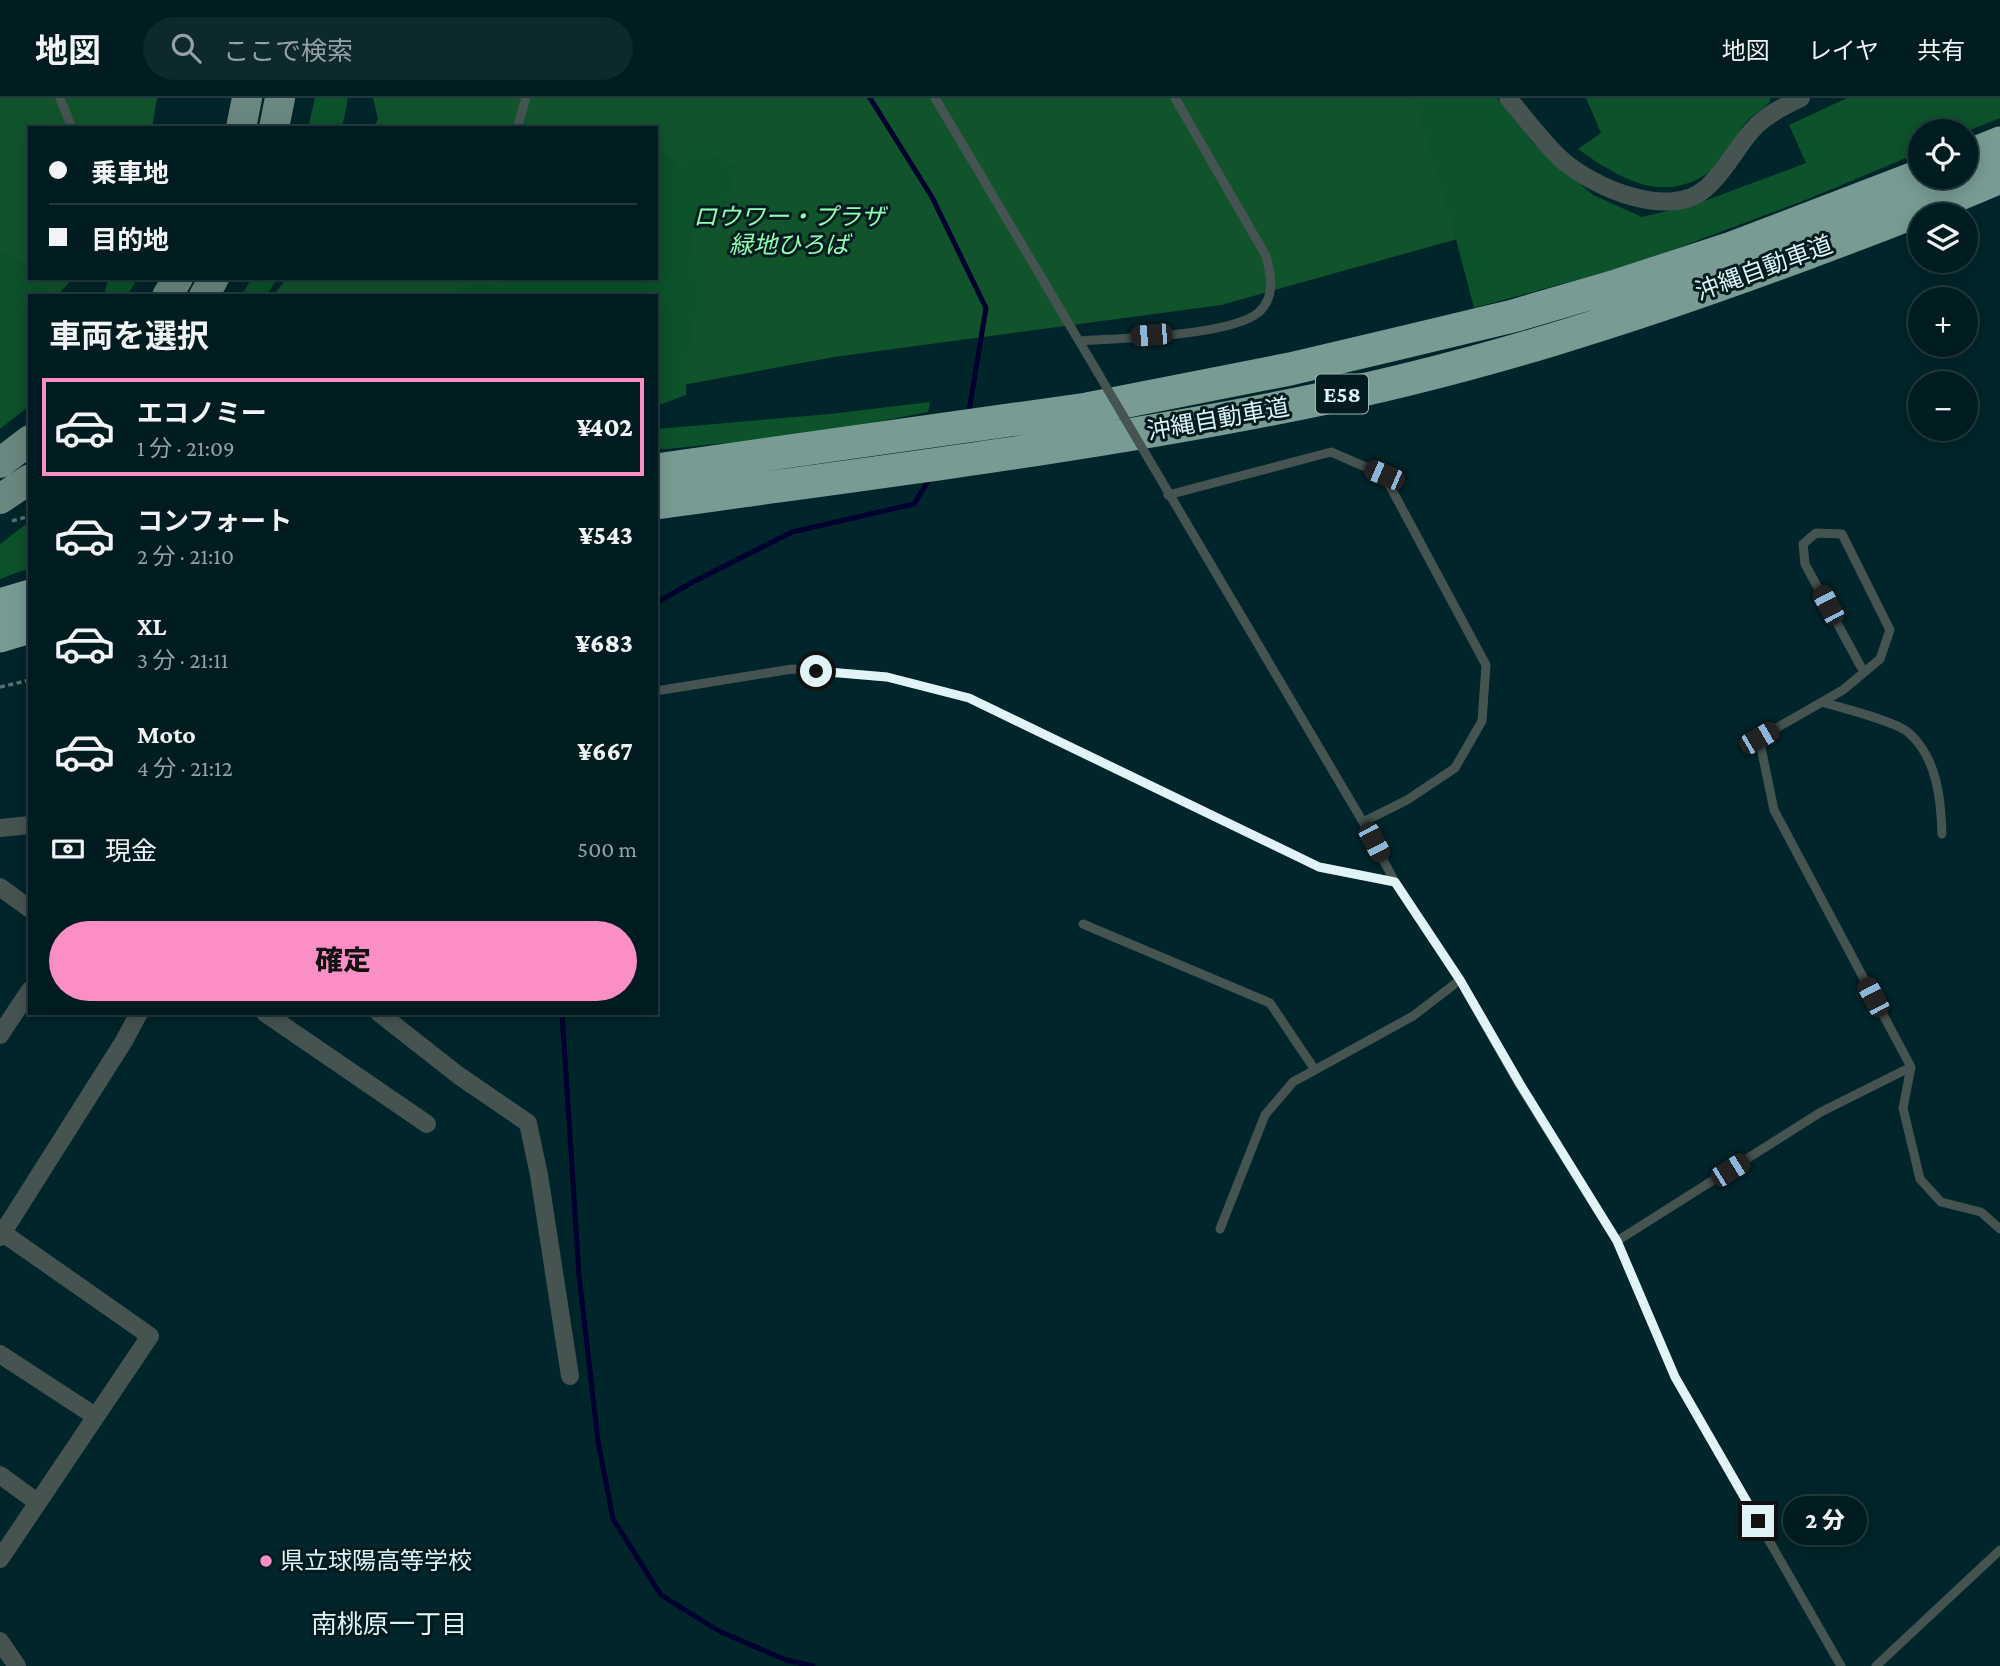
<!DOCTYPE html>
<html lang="ja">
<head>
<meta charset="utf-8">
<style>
  body { margin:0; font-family:"Crimson Pro","Noto Sans JP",serif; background:#0e292d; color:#f1f3f6; height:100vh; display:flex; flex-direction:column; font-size:26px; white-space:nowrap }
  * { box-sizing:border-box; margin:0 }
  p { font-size:23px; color:#95a1a5 }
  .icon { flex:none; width:38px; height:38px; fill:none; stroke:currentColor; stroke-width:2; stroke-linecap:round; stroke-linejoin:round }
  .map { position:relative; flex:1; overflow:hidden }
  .sheet { position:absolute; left:28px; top:196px; width:630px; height:721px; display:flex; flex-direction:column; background:#001c20; border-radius:0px; box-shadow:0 4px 18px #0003,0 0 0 2px #223a3e }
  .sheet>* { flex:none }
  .top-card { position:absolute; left:28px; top:28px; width:630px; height:154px; border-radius:0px; box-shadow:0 4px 18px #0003,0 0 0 2px #223a3e; display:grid; align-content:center; height:154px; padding:0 21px; background:#001c20 }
  .fabs { position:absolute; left:1908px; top:21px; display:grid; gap:14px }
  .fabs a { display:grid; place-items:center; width:70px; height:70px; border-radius:50%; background:#001c20; box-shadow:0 4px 18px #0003,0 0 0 2px #223a3e; font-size:35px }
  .end { position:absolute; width:32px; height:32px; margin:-16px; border:9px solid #e0f4f7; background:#111; box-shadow:0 0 0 4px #111 }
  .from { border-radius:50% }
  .bubble { position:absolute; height:49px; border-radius:24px; background:#001c20; box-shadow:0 4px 18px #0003,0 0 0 2px #223a3e; font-size:23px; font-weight:800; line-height:49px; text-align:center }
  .car { position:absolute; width:21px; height:42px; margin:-21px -10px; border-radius:9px; box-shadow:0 0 5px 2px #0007; background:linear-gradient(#222 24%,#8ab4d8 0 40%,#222 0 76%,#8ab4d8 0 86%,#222 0) }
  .top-card b { display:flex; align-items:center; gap:24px; height:66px; font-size:26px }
  .top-card b+b { border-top:2px solid #223a3e }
  .top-card i { width:18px; height:18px; background:#f1f3f6 }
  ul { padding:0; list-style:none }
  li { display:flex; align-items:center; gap:21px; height:98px; margin:0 14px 10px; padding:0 7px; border:4px solid transparent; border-radius:0px }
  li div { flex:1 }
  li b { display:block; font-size:26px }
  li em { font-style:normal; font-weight:800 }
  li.selected { border-color:#fb8fc5 }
  li>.icon { width:63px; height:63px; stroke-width:1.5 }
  h2 { padding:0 21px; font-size:32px; line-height:84px }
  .pay { display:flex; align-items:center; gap:18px; height:77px; padding:0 21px; font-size:26px }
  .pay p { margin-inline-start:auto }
  .action { display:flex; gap:14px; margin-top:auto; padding:14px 21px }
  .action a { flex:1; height:80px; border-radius:42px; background:#fb8fc5; color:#111; font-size:28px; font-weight:800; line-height:80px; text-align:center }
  header { display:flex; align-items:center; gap:42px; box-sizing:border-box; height:98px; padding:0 35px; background:#001c20; border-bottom:2px solid #223a3e }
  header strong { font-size:33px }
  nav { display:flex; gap:38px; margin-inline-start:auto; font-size:24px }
  .search { width:490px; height:63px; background:#0e292d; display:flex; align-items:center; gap:18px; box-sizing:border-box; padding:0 24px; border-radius:38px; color:#95a1a5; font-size:26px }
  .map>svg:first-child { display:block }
  .green { fill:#11542c }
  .forest { fill:#0c522a }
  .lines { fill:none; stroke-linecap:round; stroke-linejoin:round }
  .stream { stroke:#01002e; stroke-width:5 }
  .path { stroke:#527175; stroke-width:3.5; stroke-dasharray:5 3.5; stroke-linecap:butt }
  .service { stroke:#465451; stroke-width:9 }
  .minor { stroke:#465451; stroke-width:18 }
  .primary { stroke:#6a8881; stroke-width:30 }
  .motorway { stroke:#789c94; stroke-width:33 }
  .service-bridge { stroke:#465451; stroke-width:9 }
  .route { stroke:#e0f4f7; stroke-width:9 }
  .poi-dot { fill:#fb8fc5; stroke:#011b1f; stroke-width:2.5 }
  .labels { text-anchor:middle; stroke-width:6; stroke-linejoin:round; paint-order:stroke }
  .shield { fill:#011b1f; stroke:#9db3b6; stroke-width:2 }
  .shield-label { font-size:23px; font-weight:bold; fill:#e0f4f7 }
  .park-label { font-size:24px; font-style:italic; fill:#90feb2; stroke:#011b1f }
  .street-label { font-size:24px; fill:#e0f4f7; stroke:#011b1f }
  .poi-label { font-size:24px; fill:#e0f4f7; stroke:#011b1f; text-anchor:start }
  .neighbourhood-label { font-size:26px; fill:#e0f4f7; stroke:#011b1f }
</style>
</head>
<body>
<header>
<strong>地図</strong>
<div class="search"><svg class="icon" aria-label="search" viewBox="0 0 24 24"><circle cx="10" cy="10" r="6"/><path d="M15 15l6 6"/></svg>ここで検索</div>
<nav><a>地図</a><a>レイヤ</a><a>共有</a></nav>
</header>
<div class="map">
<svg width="2000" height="1568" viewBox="0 0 2000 1568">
  <rect width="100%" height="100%" fill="#00252a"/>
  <!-- green -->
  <path class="green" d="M 0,0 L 157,0 L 152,30 L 30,30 L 30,180 L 73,180 L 57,198 L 30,198 L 0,248 Z
    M 373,0 L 1451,0 L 1522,123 L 1221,207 L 834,259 L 656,292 L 656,198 L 273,198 L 287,180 L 656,180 L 656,30 L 373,30 L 378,21 Z"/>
  <!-- forest -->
  <path class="forest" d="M 315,0 L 348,0 L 342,30 L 308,30 Z
    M 1414,0 L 1497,0 L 1533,45 L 1593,97 L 1642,119 L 1696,106 L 1806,65 L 1789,27 L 1847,0 L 2000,0 L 2000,20 L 1965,34 L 1920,33 L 1920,54 L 1808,101 L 1635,166 L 1474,210 L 1452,126 Z
    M 1586,0 L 1770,0 L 1770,4 C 1761,12 1749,19 1742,29 C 1735,40 1730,58 1720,66 C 1669,110 1624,84 1578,51 L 1601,35 Z
    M 656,51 L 662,52 L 681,67 L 703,54 L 738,68 L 725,106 L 692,134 L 697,203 L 686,268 L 686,297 L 656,308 L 656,198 L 461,198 L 458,191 L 478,185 L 505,189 L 514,180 L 656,180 Z
    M 0,152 C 13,159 29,164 30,180 L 34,180 L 54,196 L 30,198 L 30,307 L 0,331 Z
    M 109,180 L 138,180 L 127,198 L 103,198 Z
    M 252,180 L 278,180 L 266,198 L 241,198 Z
    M 930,304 L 928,314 L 815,336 L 656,352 L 656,331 L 830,316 Z
    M 30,423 L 30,470 L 0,481 L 0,446 Z"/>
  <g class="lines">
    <!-- stream -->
    <path class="stream" d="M 870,0 L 932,99 L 986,210 L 969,313
      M 656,505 L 689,486 L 792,434 L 914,406 L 927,385
      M 562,915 L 579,1177 L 598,1343 L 613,1421 L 661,1497 L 719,1533 L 786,1562 L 813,1568"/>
    <!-- path -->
    <path class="path" d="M 12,423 L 30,418
      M 0,589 L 30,582"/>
    <!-- service -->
    <path class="service" d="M 60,0 L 72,30
      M 935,0 L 1098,275
      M 517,30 L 526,0
      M 1080,243 C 1120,240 1232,238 1259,214 C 1276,198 1271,177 1266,158 L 1175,0
      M 1151,365 L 1363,724 L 1395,784 L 1460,882 L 1519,986 L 1617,1143 L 1675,1279 L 1841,1568
      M 1168,397 L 1331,354 L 1384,377 L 1486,567 L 1482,623 L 1455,670 L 1407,702 L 1363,724
      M 1861,569 L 1805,466 L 1803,446 L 1816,435 L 1842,436 L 1890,532 L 1880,561 L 1843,592 L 1759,640 L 1774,712 L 1911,969 L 1903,1010 L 1920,1081 L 1941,1104 L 1981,1114 L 2000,1131
      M 656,593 L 792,571 L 887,579 L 969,600 L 1319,769 L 1395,784
      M 1822,604 C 1841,610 1896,623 1909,635 C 1937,660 1941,701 1942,736
      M 1083,826 L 1270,905 L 1315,972
      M 1220,1131 L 1265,1017 L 1293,984 L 1413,918 L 1460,882
      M 1617,1143 L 1821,1014 L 1911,969
      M 1876,1568 L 2000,1452"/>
    <!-- minor -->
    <path class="minor" d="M 1508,0 C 1525,20 1541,42 1560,60 C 1591,89 1670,123 1706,90 C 1727,72 1737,47 1756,28 C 1769,15 1785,8 1801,0
      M 0,730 L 30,727
      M 0,789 L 30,811
      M 265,915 L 427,1026
      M 379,915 L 458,977 L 528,1025 L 539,1077 L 570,1278
      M 0,937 L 30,892
      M 0,1139 L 124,943 L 139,915
      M 0,1256 L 95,1318
      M 0,1377 L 37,1404
      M 0,1461 L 150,1238 L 3,1135
      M 0,1543 L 17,1568"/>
    <!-- primary -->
    <path class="primary" d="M 241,30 L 247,0
      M 274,30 L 280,0
      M 167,198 L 178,180
      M 204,198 L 214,180
      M 0,365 L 30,342
      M 0,401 L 30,381"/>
    <!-- motorway -->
    <path class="motorway" d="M 1965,59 L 2000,45
      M 656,372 L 1087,311 L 1290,271 L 1396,246 L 1513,218 L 1619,187 L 1732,150 L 1920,78
      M 656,405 C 870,375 1085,349 1297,306 C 1469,272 1635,219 1799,158 C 1866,133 1934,108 2000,79
      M 0,507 L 30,498
      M 0,538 L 30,529"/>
    <!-- service-bridge -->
    <path class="service-bridge" d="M 1098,275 L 1151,365"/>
  </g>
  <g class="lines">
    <!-- route -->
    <path class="route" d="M 816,573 L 887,579 L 969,600 L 1319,769 L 1395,784 L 1460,882 L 1520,986 L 1617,1143 L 1675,1279 L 1758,1423"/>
  </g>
  <!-- markers -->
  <circle class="poi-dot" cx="266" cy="1463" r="7"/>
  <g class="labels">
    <!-- shield labels -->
    <rect class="shield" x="1316" y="276.5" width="52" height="39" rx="5"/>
    <g class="shield-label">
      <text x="1342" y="304">E58</text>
    </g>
    <!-- park labels -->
    <g class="park-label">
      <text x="789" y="127">ロウワー・プラザ<tspan x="789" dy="28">緑地ひろば</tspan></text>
    </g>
    <!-- street labels -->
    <g class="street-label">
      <text transform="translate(1764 170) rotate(-20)" y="8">沖縄自動車道</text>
      <text transform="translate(1218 321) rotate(-10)" y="8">沖縄自動車道</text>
    </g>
    <!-- poi labels -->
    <g class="poi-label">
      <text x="280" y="1471">県立球陽高等学校</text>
    </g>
    <!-- neighbourhood labels -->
    <g class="neighbourhood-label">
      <text x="389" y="1535">南桃原一丁目</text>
    </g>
  </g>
</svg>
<div class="fabs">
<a><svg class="icon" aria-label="locate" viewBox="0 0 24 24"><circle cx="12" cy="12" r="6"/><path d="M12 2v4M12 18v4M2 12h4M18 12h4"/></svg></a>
<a><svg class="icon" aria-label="layers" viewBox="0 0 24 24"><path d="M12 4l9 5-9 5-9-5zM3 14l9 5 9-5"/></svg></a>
<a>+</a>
<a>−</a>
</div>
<i class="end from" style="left:816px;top:573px"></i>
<i class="end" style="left:1758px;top:1423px"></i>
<div class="bubble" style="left:1783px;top:1398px;width:84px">2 分</div>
<i class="car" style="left:1151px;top:237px;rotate:265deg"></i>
<i class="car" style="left:1384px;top:377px;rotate:293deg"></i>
<i class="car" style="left:1828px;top:507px;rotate:332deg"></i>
<i class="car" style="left:1759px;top:640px;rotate:60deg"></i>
<i class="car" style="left:1374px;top:744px;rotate:152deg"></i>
<i class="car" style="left:1873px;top:899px;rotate:332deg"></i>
<i class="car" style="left:1730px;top:1072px;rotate:58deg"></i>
<div class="top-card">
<b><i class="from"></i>乗車地</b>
<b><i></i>目的地</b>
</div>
<section class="sheet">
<h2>車両を選択</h2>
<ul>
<li class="selected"><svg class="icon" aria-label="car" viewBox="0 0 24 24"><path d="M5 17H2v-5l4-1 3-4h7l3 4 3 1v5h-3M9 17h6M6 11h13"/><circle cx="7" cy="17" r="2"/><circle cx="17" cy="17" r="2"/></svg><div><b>エコノミー</b><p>1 分 · 21:09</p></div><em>¥402</em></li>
<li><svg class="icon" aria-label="car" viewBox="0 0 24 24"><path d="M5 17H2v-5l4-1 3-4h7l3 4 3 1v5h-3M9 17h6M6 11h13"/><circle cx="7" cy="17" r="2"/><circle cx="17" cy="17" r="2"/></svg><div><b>コンフォート</b><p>2 分 · 21:10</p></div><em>¥543</em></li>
<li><svg class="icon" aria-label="car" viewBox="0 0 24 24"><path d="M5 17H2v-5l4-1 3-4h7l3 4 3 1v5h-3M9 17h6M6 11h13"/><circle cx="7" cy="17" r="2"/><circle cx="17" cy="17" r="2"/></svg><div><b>XL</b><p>3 分 · 21:11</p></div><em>¥683</em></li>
<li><svg class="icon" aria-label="car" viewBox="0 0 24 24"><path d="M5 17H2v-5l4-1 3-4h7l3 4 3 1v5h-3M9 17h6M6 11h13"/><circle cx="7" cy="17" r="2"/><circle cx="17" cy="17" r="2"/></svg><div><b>Moto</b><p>4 分 · 21:12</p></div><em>¥667</em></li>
</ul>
<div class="pay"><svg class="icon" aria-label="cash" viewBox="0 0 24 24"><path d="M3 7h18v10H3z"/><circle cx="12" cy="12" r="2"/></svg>現金<p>500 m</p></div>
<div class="action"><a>確定</a></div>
</section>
</div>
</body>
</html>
